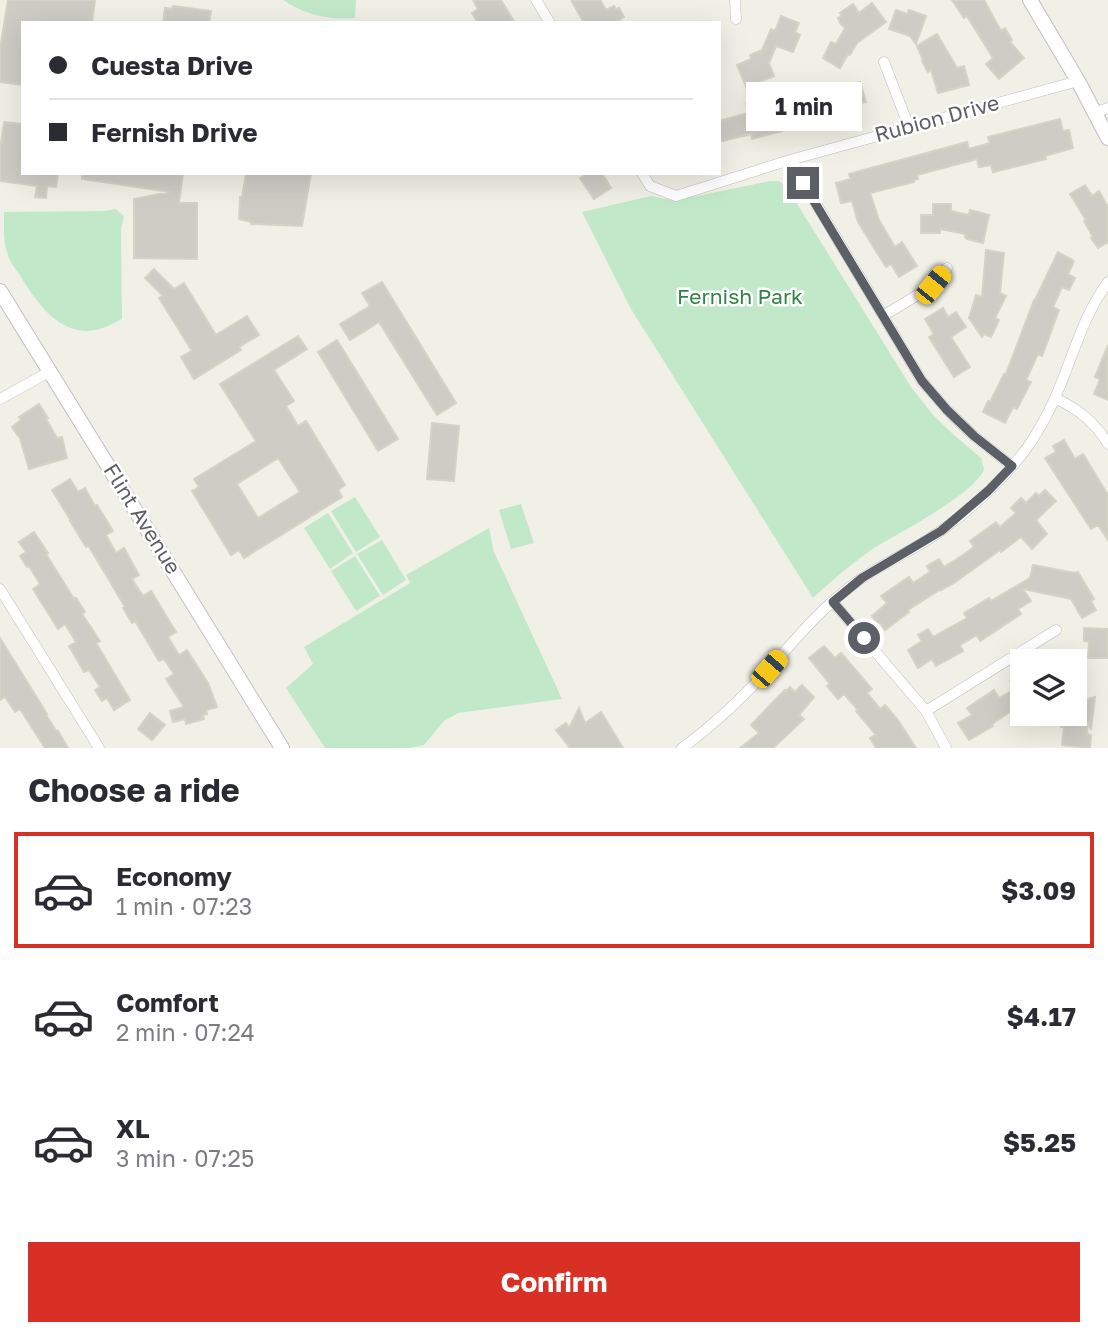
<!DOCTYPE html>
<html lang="en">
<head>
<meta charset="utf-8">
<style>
  body { margin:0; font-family:"Golos Text",sans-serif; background:#f2f2f3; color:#2b2b33; height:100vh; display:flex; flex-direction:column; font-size:26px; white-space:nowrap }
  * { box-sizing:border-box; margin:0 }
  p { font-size:23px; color:#7c7c81 }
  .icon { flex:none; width:38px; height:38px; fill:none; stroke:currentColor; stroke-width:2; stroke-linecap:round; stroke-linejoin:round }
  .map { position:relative; height:748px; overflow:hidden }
  .details { display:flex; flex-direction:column; background:#fff; flex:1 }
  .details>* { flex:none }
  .top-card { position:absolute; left:21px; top:21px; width:700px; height:154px; border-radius:0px; box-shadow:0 7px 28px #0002; display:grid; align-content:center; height:154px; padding:0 28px; background:#fff }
  .controls { position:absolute; left:1010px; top:649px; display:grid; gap:14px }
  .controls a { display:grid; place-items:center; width:77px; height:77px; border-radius:0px; background:#fff; box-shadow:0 7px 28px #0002; font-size:35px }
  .end { position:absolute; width:32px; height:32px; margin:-16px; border:9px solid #5d5f67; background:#fff; box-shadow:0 0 0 4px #fff }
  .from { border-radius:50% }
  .bubble { position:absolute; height:49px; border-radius:0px; background:#fff; box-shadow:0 7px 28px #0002; font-size:23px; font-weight:700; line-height:49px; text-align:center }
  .car { position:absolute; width:21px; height:42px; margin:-21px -10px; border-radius:9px; box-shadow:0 0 5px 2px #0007; background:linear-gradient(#f5c518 24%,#345 0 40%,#f5c518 0 76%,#345 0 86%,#f5c518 0) }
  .top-card b { display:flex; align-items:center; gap:24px; height:66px; font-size:26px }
  .top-card b+b { border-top:2px solid #e1e1e2 }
  .top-card i { width:18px; height:18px; background:#2b2b33 }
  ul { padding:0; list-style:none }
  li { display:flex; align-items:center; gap:21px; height:116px; margin:0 14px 10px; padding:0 14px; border:4px solid transparent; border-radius:0px }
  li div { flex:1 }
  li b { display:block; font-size:26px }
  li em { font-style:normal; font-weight:700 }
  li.current { border-color:#d93025 }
  li>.icon { width:63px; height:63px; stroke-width:1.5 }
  h2 { padding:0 28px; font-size:32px; line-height:84px }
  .primary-button { display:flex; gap:14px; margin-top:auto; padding:14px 28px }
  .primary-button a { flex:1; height:80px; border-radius:0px; background:#d93025; color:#fff; font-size:28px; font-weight:700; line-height:80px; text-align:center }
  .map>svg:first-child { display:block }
  .green { fill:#c2e8ca }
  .building { fill:#cdccc5; stroke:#d5d3c4; stroke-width:2; fill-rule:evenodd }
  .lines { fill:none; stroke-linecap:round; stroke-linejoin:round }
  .street-casing { stroke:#bdbec5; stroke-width:11 }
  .secondary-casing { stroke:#bebfc7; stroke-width:16 }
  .street { stroke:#fff; stroke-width:10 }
  .secondary { stroke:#fff; stroke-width:14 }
  .route { stroke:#5d5f67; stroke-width:9 }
  .labels { text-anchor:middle; stroke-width:5; stroke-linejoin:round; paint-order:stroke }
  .street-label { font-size:21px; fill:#5d5f67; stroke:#fff }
  .park-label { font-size:21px; fill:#318246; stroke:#fff }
</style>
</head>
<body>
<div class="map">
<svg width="1108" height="748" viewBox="0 0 1108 748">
  <rect width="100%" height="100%" fill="#f0f0e6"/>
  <!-- green -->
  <path class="green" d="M 283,0 L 356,0 L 355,18 C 329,20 305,15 283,0 Z
    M 770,181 L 779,181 L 786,186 L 911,387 L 933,415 L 954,435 L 981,458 L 984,469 C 977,493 895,535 871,550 C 850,565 831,581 813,598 L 631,309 L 582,212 L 651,196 L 664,199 L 692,197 Z
    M 116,209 L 124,216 L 121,229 L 122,319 C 110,325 100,331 86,331 C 54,330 34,298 19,274 C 15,268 10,262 8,255 C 3,241 4,227 4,212 L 104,211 Z
    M 355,497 L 380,537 L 356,552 L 331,511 Z
    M 521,504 L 534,543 L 511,549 L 499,510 Z
    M 328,513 L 353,553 L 330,569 L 304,528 Z
    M 489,528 L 494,552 L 562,699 L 458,713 L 444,721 L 424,745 L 410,748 L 325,748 L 286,688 L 313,664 L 304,647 L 410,583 L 406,575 Z
    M 382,540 L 406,580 L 383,595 L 357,554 Z
    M 355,556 L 380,596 L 356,611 L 331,571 Z"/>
  <!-- building -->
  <path class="building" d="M 8,0 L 95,0 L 92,23 L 23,23 L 23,85 L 0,82 L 0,49 Z
    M 473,0 L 501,0 L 515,23 L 478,23 L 472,13 L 478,9 Z
    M 571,0 L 600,0 L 606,10 L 614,6 L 616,9 L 619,8 L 624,17 L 615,23 L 584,23 Z
    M 952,0 L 984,0 L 1001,31 L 1005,28 L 1012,40 L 1010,42 L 1024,58 L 999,79 L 986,64 L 993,58 L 967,16 L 964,18 Z
    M 872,3 L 886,22 L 857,43 L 850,55 L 848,54 L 840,68 L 823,58 L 831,42 L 836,44 L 845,28 L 840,23 L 838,18 L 842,15 L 840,13 L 853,4 L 859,13 Z
    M 173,6 L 211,11 L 209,23 L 163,23 L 165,8 L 172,9 Z
    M 896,10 L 907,14 L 909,10 L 926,16 L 916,44 L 910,36 L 889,29 Z
    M 781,16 L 799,23 L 795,32 L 800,35 L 793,52 L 776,46 L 769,63 L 774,76 L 759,82 L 766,107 L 860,82 L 866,102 L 850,106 L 851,113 L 818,121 L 817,116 L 804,120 L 804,118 L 781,124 L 782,131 L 752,139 L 751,134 L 719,142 L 719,121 L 748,113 L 746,103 L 752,101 L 737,65 L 751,59 L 750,55 L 762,50 L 771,29 L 775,31 Z
    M 937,34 L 957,68 L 964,66 L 969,85 L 938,93 L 931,70 L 928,72 L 922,61 L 923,60 L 917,46 Z
    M 1060,119 L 1063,131 L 1069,130 L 1073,148 L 1045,156 L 1046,159 L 993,172 L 991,165 L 979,167 L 977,159 L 917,175 L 918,179 L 914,180 L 914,182 L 870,193 L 879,220 L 895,247 L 902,242 L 917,266 L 899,277 L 891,264 L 886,267 L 876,251 L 858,222 L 852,201 L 841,203 L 836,183 L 851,179 L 849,174 L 967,142 L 969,149 L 990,143 L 988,137 Z
    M 4,122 L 23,124 L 23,173 L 58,173 L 56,187 L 47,186 L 46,198 L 35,197 L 37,186 L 0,181 L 0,150 Z
    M 82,173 L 183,173 L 179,203 L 197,203 L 197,259 L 134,258 L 134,199 L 170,192 L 82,179 Z
    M 246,173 L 311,173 L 302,226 L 251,224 L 251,222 L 239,219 L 240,197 L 242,197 Z
    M 588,173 L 602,173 L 611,188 L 594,199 L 580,178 Z
    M 1085,185 L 1092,196 L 1099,191 L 1108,207 L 1108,242 L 1098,248 L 1091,238 L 1093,237 L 1084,221 L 1086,220 L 1070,194 Z
    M 933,204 L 951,204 L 951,211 L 969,215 L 970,210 L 989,215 L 983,243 L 967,239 L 965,237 L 966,234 L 940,229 L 940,233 L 921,233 L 921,215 L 933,215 Z
    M 986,250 L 1004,253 L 1000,293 L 1006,296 L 995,318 L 999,320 L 991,337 L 984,334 L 982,337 L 969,318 L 976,295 L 982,297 Z
    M 1058,252 L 1074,261 L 1068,274 L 1075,278 L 1069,290 L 1062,287 L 1053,307 L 1059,310 L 1047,343 L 1042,356 L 1038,354 L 1026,380 L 1031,382 L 1017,409 L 1013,407 L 1005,423 L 983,412 L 988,401 L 990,402 L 1004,374 L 1006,374 L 1034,300 L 1035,300 Z
    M 154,269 L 174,289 L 184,283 L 216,335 L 247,316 L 259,335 L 239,347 L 241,350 L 194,379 L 181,357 L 192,351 L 159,298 L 163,296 L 145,278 Z
    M 382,282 L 456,403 L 437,415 L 379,322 L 350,340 L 340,324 L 370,306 L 362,293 Z
    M 943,308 L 948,317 L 956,312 L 966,327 L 951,337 L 970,367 L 954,377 L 929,337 L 934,334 L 925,319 Z
    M 298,336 L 307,349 L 274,370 L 294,401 L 286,406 L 298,426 L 306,421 L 345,485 L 338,490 L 342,497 L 244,558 L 239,550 L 231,555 L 192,491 L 199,487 L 194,479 L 256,441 L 220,384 ZM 278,458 L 300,492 L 258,518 L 237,484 Z
    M 337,340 L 398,439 L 378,451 L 318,352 Z
    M 1108,345 L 1108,400 L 1094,394 L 1100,379 L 1095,377 Z
    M 39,404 L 48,418 L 46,419 L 57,438 L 62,437 L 67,458 L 29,469 L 19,435 L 18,436 L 12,427 L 21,420 L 19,417 Z
    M 432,423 L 459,426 L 454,481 L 427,479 Z
    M 1064,440 L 1075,459 L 1083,454 L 1108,495 L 1108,540 L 1098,525 L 1091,529 L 1045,458 L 1056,452 L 1053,446 Z
    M 70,479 L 78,492 L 85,488 L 95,506 L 97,505 L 113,531 L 106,535 L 116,553 L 124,548 L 139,575 L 132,579 L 143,596 L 151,591 L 176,632 L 168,637 L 179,655 L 187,650 L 208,683 L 217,707 L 206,710 L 207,714 L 203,715 L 204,719 L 186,724 L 185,719 L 173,722 L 170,711 L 184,707 L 166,679 L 174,674 L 164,659 L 159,661 L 135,621 L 132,623 L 123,608 L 125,607 L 109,580 L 88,545 L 86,547 L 70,521 L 71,521 L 52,490 Z
    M 1045,490 L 1056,501 L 1036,520 L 1047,534 L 1032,549 L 1021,537 L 1001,552 L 1000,550 L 954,583 L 941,590 L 941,589 L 908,610 L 909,612 L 885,630 L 880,623 L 878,625 L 872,616 L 887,603 L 881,596 L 909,577 L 913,583 L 930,572 L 927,566 L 939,559 L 944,567 L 957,559 L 974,547 L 970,541 L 996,522 L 1000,527 L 1016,513 L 1011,508 L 1021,498 L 1026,503 L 1036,493 L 1039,496 Z
    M 34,532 L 48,553 L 46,554 L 74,599 L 76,598 L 85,612 L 82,614 L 100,641 L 96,643 L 130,700 L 114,710 L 107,698 L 102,701 L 95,690 L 100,687 L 89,670 L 84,672 L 69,646 L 76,642 L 65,624 L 58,629 L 33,589 L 40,584 L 29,566 L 27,567 L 20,556 L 26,552 L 19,542 Z
    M 1033,565 L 1075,573 L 1078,572 L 1094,599 L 1091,601 L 1096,610 L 1082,618 L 1071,599 L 1023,589 L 1031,601 L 1018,609 L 1021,614 L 980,641 L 977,635 L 960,645 L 963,651 L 936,666 L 932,659 L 918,668 L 908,650 L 922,641 L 918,635 L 928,629 L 933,637 L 967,618 L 964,613 L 989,598 L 991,601 L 1030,578 Z
    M 1084,628 L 1108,629 L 1108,658 L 1088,658 L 1089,642 L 1084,641 Z
    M 0,638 L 47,714 L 46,715 L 57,732 L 58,731 L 68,748 L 45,748 L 20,709 L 15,712 L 5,697 L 0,700 Z
    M 824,646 L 835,658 L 841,653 L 872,689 L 867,693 L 880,709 L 885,705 L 898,720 L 916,748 L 876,748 L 870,738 L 876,735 L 856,711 L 858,710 L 844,694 L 838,699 L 827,686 L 830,684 L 809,658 Z
    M 1022,674 L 1022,704 L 992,724 L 993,726 L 969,740 L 958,723 L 972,715 L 967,708 L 994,690 L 999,698 L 1015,689 L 1010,681 Z
    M 802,685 L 814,697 L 799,715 L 804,719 L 773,748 L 740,748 L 759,733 L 751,725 L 772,703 L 785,690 L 786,691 L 790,687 L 795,692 Z
    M 1095,697 L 1091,730 L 1088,722 L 1087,734 L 1091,735 L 1090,748 L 1062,745 L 1064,727 L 1061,727 L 1062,715 L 1086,717 L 1081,701 Z
    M 579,708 L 585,723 L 601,712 L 623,748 L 570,748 L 556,730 L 566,723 L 569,728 Z
    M 150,713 L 165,725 L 152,740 L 138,729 Z"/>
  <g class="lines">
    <!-- street casing -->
    <g class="street-casing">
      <path id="street" d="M 536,0 L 550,23
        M 735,0 L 736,19
        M 884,62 L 909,127
        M 1094,113 L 1108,108
        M 790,160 L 922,381 L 947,410 L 974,436 L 1012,466
        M 642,173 L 650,186 L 676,196 L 790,160 L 1078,81
        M 883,316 L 934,285 L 947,268
        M 1055,398 C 1078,409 1095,422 1108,444
        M 0,399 L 49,372
        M 0,589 L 99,748
        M 833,602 L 926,711 L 946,748
        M 926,711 L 1056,630
        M 682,748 C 714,725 742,698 769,669 C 789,647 808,623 831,603 C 841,594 852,584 864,577 C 889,560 918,548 942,530 C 972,509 1008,475 1029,445 C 1039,430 1048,414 1055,398 C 1072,360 1082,317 1108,282"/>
    </g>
    <!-- secondary casing -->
    <g class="secondary-casing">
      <path id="secondary" d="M 1030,0 L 1078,81 L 1108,138
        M 0,291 L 282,748"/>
    </g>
    <!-- street -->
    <use href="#street" class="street"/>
    <!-- secondary -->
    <use href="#secondary" class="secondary"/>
  </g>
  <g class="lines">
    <!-- route -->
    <path class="route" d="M 803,183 L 922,381 L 947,410 L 974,436 L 1012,466 L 988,491 L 941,531 L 862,578 L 833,602 L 864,638"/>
  </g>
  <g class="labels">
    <!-- street labels -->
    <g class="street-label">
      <text transform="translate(937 119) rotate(-15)" y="7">Rubion Drive</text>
      <text transform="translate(142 519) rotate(58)" y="7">Flint Avenue</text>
    </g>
    <!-- park labels -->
    <g class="park-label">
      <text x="740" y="304">Fernish Park</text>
    </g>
  </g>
</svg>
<div class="controls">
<a><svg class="icon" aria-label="layers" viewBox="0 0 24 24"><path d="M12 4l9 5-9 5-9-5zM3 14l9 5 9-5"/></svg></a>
</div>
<i class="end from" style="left:864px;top:638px"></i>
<i class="end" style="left:803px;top:183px"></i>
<div class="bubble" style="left:746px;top:82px;width:116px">1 min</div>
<i class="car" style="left:933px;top:285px;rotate:39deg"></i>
<i class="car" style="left:769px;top:669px;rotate:41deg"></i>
<div class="top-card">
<b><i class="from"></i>Cuesta Drive</b>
<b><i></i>Fernish Drive</b>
</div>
</div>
<section class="details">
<h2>Choose a ride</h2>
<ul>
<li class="current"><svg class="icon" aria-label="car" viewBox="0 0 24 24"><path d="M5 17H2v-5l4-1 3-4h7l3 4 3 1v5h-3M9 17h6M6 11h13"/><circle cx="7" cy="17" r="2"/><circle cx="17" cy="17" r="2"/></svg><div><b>Economy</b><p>1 min · 07:23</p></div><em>$3.09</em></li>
<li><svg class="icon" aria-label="car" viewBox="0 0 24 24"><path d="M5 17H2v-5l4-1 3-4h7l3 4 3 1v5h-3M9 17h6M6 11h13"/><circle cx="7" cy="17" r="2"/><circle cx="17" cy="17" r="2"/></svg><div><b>Comfort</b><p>2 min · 07:24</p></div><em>$4.17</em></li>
<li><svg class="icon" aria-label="car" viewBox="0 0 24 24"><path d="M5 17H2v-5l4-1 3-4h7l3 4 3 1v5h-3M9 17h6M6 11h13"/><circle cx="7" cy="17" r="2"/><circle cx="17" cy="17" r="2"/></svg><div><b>XL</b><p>3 min · 07:25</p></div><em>$5.25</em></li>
</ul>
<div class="primary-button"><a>Confirm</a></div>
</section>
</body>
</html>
